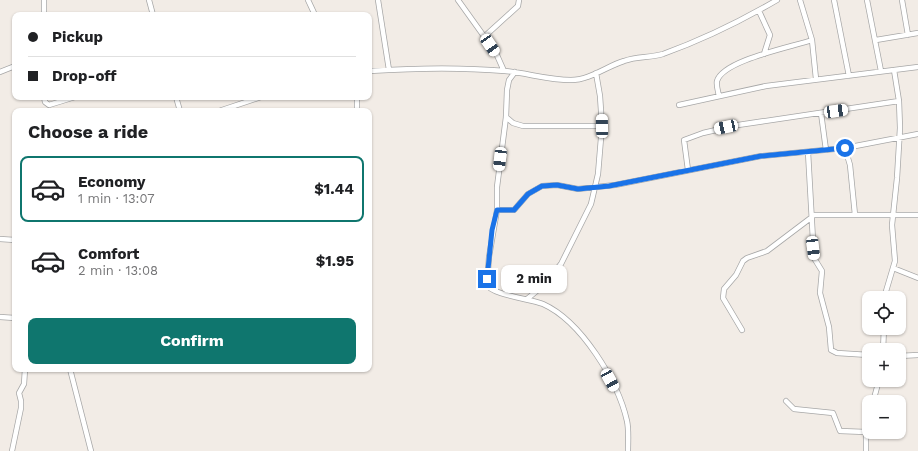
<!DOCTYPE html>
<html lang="en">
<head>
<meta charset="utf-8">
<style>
  body { margin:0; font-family:"Work Sans",sans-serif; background:#f2f2f2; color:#202124; height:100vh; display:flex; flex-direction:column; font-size:15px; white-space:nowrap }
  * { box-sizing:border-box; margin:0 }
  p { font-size:13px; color:#757577 }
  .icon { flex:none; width:22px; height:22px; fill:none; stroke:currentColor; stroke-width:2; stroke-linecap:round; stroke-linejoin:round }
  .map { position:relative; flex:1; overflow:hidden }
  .side { position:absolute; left:12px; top:108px; width:360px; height:264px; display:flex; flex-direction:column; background:#fff; border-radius:8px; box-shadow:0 1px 3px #0004 }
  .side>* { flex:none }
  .top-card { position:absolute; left:12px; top:12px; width:360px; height:88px; border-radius:8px; box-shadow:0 1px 3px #0004; display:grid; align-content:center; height:88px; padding:0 16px; background:#fff }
  .tools { position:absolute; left:862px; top:291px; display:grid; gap:8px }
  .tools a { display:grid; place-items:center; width:44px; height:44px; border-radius:8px; background:#fff; box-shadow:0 1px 3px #0004; font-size:20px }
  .end { position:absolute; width:18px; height:18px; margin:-9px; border:5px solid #1a73e8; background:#fff; box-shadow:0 0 0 2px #fff }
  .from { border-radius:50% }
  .bubble { position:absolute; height:28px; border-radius:8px; background:#fff; box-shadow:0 1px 3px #0004; font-size:13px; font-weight:700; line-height:28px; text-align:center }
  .car { position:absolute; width:12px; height:24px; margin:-12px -6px; border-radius:5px; box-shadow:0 0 3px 1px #0007; background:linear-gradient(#fff 24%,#345 0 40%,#fff 0 76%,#345 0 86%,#fff 0) }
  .top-card b { display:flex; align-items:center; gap:14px; height:38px; font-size:15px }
  .top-card b+b { border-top:1px solid #e0e0e0 }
  .top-card i { width:10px; height:10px; background:#202124 }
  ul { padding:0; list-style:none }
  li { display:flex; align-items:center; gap:12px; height:66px; margin:0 8px 6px; padding:0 8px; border:2px solid transparent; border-radius:8px }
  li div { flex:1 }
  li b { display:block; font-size:15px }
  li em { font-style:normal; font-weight:700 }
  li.on { border-color:#0f766e }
  li>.icon { width:36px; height:36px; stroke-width:1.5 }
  h2 { padding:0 16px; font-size:18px; line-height:48px }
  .action { display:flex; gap:8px; margin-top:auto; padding:8px 16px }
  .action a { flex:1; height:46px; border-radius:8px; background:#0f766e; color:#fff; font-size:16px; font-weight:700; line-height:46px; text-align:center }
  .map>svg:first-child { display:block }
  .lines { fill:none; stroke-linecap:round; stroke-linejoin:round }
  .street-casing { stroke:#a7a7a7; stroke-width:6 }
  .street { stroke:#fff; stroke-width:4.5 }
  .route { stroke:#1a73e8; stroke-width:5 }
</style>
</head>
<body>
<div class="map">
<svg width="918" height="451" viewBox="0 0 918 451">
  <rect width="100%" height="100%" fill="#f2ece6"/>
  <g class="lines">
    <!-- street casing -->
    <g class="street-casing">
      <path id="street" d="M 149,0 L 153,15
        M 308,0 L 315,15
        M 378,0 L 389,70
        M 458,0 L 496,53 L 504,71
        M 800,0 L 812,40 L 816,79
        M 834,0 L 849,76
        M 867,0 L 881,71
        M 902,0 L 908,35
        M 759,11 L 770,35 L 764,54
        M 44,15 L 44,0
        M 485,36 L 518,6 L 519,0
        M 876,40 L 918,33
        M 369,71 C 414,68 460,67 505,71 C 527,73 548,80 571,80 C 590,80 607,66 624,61 C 637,56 650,58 663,54 C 702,40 741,21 777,0
        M 0,72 L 15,66
        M 515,72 L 509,80 L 507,90 L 506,117 L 497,187 L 497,210 L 489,257 L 487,285 C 492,295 531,299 543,304 C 581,321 618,381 627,421 C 629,430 628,441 628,451
        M 719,96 C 718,91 716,85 717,81 C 723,60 792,47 812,40
        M 44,97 L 45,102 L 49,105 L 75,97
        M 176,97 L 180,111
        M 679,105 L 766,86 L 918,67
        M 219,111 L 261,97
        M 357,111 L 357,97
        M 821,113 L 826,150
        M 506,117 L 513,123 L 523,126 L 602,126
        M 845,148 L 850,165 L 855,215
        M 808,152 L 814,258 L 822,271 L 820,293 L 829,327 L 831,350 L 837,353 L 869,355
        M 688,170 L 684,140 L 703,133 L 738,125 L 899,101
        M 497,210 L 514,210 L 528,194 L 542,186 L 557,185 L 578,189 L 615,185 L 761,156 L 845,148 L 918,134
        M 812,215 L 918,215
        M 0,239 L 15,240
        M 893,268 L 918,278
        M 884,298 L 895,261 L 892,225 L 897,178 L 900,128 L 899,101 L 894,70
        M 527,299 L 544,285 L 561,264 L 591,204 L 598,174 L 602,126 L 600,96 L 596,73
        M 0,317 L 15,318
        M 742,330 L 723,298 L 724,289 L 736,275 L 743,261 L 747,258 L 767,251 L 812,217
        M 883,350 L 884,328
        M 899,356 L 918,355
        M 70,369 L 91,451
        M 786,401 L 794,409 L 833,413 L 840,431 L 866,432
        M 873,402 L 879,380
        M 12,451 L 21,408 L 21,401 L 19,393 L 24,384 L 25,369
        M 866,451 L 866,432 L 869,418"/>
    </g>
    <!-- street -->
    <use href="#street" class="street"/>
  </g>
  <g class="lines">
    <!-- route -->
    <path class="route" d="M 487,279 L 492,230 L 497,210 L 514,210 L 528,194 L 542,186 L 557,185 L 578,189 L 609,186 L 761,156 L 845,148"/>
  </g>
</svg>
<div class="tools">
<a><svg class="icon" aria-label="locate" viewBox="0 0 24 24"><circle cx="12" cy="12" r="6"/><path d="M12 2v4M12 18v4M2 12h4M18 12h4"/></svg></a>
<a>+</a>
<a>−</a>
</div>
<i class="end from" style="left:845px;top:148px"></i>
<i class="end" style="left:487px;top:279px"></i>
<div class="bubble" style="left:501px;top:265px;width:66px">2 min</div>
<i class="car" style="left:490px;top:45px;rotate:146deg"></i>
<i class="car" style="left:836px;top:111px;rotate:82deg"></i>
<i class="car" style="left:602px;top:126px;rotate:359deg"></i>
<i class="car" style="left:726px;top:127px;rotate:258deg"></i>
<i class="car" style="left:500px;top:159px;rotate:187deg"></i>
<i class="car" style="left:813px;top:248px;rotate:173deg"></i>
<i class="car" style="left:610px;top:380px;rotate:151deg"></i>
<div class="top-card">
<b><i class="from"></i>Pickup</b>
<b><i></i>Drop-off</b>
</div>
<section class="side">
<h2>Choose a ride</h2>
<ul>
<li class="on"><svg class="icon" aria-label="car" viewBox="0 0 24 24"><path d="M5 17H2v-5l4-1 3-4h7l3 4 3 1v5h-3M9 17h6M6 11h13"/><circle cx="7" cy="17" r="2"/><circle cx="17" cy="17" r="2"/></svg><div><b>Economy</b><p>1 min · 13:07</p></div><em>$1.44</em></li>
<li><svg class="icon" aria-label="car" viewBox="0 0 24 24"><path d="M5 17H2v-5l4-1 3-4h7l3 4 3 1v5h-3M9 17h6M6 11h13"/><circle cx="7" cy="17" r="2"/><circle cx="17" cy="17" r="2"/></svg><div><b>Comfort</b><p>2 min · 13:08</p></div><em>$1.95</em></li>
</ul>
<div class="action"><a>Confirm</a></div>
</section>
</div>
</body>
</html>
